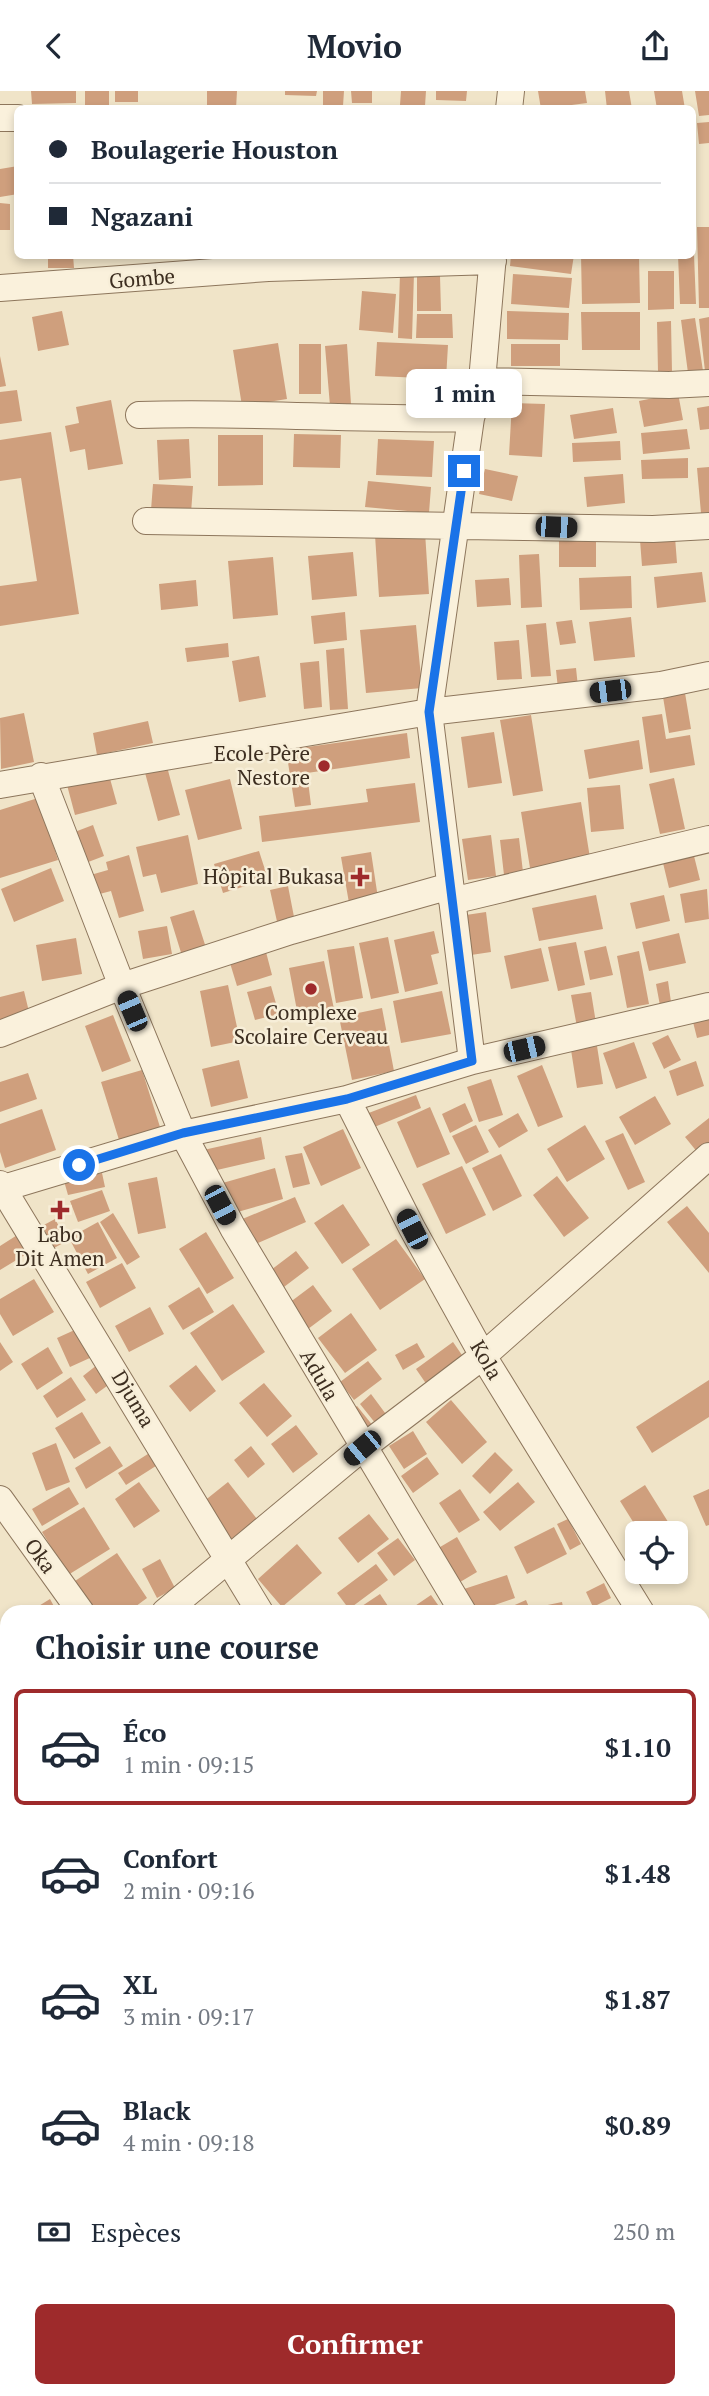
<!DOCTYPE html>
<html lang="fr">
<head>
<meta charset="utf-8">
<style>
  body { margin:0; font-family:"PT Serif",serif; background:#f6f6f7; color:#1f2937; height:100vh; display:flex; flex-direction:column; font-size:26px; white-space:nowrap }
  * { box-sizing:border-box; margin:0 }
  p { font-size:23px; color:#747a83 }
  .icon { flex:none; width:38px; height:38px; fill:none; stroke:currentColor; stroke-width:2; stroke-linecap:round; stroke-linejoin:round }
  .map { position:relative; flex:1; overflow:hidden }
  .drawer { position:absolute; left:0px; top:1514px; width:710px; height:793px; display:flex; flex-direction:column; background:#fff; border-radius:21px 21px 0 0; box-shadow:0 4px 10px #0003 }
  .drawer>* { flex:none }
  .top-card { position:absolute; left:14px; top:14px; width:682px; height:154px; border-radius:10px; box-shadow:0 4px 10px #0003; display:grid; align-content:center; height:154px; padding:0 35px; background:#fff }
  .fabs { position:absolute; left:625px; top:1430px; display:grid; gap:14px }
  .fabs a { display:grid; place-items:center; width:63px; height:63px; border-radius:10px; background:#fff; box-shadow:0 4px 10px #0003; font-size:35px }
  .end { position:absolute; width:32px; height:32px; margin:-16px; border:9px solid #1a73e8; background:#fff; box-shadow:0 0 0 4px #fff }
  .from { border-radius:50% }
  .bubble { position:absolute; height:49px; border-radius:10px; background:#fff; box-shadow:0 4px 10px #0003; font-size:23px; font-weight:700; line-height:49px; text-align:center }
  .car { position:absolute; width:21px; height:42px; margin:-21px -10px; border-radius:9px; box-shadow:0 0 5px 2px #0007; background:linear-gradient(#222 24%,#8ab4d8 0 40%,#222 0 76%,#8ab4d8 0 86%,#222 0) }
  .top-card b { display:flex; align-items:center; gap:24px; height:66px; font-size:26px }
  .top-card b+b { border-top:2px solid #e0e1e3 }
  .top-card i { width:18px; height:18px; background:#1f2937 }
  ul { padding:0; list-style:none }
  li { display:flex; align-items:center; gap:21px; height:116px; margin:0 14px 10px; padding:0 21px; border:4px solid transparent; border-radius:10px }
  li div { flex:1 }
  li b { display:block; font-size:26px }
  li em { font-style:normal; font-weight:700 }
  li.active { border-color:#9e2a2b }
  li>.icon { width:63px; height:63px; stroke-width:1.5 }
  h2 { padding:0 35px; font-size:32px; line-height:84px }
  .pay { display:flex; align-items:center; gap:18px; height:77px; padding:0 35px; font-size:26px }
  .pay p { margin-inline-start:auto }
  .cta { display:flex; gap:14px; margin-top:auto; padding:14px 35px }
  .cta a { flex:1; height:80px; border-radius:10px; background:#9e2a2b; color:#fff; font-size:28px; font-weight:700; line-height:80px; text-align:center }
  header { display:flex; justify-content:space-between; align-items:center; height:91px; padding:0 35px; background:#fff; font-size:32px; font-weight:700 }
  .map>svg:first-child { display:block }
  .building { fill:#cf9f7d }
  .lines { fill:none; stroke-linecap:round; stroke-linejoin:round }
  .street-casing { stroke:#8d765c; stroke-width:28 }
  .street { stroke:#faf1dc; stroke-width:26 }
  .route { stroke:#1a73e8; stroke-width:9 }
  .poi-dot { fill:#9e2a2b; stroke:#f7eed8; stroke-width:2.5 }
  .labels { text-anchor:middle; stroke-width:5; stroke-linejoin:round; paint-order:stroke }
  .street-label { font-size:21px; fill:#3d2e20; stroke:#f7eed8 }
  .poi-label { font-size:21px; fill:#3d2e20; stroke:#f7eed8; text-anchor:end }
</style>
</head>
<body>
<header><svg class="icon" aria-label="back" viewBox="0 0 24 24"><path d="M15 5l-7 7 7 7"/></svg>Movio<svg class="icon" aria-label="share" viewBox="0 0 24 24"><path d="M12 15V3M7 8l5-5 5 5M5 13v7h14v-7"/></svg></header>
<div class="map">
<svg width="709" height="2305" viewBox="0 0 709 2305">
  <rect width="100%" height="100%" fill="#f0e4c8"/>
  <!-- building -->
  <path class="building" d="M 31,0 L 76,0 L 76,12 L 32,13 Z
    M 85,0 L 109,0 L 109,16 L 85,16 Z
    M 115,0 L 138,0 L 138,11 L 115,11 Z
    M 207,0 L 237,0 L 236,18 L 207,16 Z
    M 285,0 L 317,0 L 316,5 L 285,4 Z
    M 323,0 L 344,0 L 343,15 L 323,14 Z
    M 351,0 L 372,0 L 372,12 L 352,12 Z
    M 401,0 L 426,0 L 425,15 L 400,14 Z
    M 436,0 L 467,0 L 466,10 L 436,9 Z
    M 538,0 L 585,0 L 587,12 L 541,18 Z
    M 605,0 L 629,0 L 632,18 L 607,18 Z
    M 654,0 L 682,0 L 685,18 L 657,18 Z
    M 695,0 L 709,0 L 709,24 L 699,25 Z
    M 709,31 L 709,52 L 699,53 L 697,32 Z
    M 18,75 L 18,103 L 0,106 L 0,78 Z
    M 0,112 L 10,113 L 10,139 L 0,139 Z
    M 697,136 L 709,136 L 709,217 L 699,217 Z
    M 48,164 L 73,164 L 74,177 L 48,177 Z
    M 511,164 L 574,164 L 571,183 L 510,175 Z
    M 581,164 L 639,164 L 640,212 L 582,213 Z
    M 678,164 L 694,164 L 696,213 L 680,213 Z
    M 648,180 L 674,180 L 674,218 L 648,219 Z
    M 400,182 L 414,182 L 412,248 L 398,247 Z
    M 513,183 L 572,187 L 569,217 L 511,213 Z
    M 417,185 L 440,185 L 441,220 L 417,220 Z
    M 362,200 L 396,203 L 393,242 L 359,239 Z
    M 62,220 L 69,254 L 38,260 L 32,226 Z
    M 507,220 L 569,222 L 568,249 L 507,248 Z
    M 581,221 L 640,221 L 640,259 L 582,259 Z
    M 417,223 L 452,223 L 453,247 L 416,247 Z
    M 709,226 L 709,279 L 705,280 L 699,228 Z
    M 695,227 L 703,280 L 688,282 L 681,229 Z
    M 671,230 L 672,281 L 658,281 L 657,231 Z
    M 377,251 L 448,254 L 446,288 L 375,285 Z
    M 278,252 L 287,308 L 242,315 L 233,259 Z
    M 299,253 L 321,253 L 321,303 L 299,303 Z
    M 347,253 L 351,313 L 330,315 L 325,255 Z
    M 511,253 L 560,253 L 560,275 L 511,275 Z
    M 0,265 L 6,295 L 0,296 Z
    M 17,299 L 22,330 L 0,333 L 0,301 Z
    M 678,302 L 683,329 L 644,336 L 639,310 Z
    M 111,309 L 123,373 L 88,379 L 85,358 L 70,361 L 65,335 L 79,332 L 76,316 Z
    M 512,312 L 545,313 L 542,366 L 509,364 Z
    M 709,315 L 709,338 L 700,339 L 697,317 Z
    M 613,317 L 617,342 L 574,348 L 570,324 Z
    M 687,338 L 690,358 L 643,363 L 641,342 Z
    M 51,341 L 79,523 L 0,535 L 0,495 L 37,490 L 21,387 L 0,390 L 0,349 Z
    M 294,343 L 341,344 L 340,377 L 293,376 Z
    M 218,344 L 263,344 L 263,394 L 218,395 Z
    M 189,348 L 191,387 L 159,389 L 157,349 Z
    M 378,348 L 434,350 L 432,386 L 376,384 Z
    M 620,350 L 621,369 L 573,371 L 572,352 Z
    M 688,367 L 688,387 L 642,388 L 641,369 Z
    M 709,376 L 709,421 L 701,422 L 697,377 Z
    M 485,378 L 518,385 L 512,410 L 479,403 Z
    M 623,383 L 625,412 L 587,416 L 584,386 Z
    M 368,390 L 431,396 L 429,422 L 365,416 Z
    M 153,393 L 193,395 L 191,422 L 151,419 Z
    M 425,441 L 429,503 L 379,506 L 375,444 Z
    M 675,446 L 677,472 L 642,475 L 640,449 Z
    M 596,448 L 596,476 L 559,476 L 559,449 Z
    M 353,461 L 357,505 L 312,509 L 308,465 Z
    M 539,463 L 542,516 L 521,517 L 519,464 Z
    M 273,466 L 278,524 L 233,528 L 228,470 Z
    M 702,481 L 706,511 L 657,517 L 654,486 Z
    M 631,485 L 632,517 L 580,519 L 579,487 Z
    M 509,487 L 511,514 L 477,516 L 475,489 Z
    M 196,489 L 198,515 L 161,519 L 159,493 Z
    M 345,521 L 347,549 L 314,553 L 311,525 Z
    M 631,526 L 635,566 L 594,570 L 589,531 Z
    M 572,529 L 576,552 L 560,554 L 556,531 Z
    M 546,532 L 551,585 L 531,586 L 526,534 Z
    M 416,534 L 422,597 L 366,602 L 360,539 Z
    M 519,549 L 522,588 L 497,589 L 494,551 Z
    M 228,552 L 229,566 L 187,571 L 185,557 Z
    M 344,557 L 348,618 L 330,619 L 326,559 Z
    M 259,565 L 266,606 L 239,611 L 232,570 Z
    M 319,570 L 322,616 L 304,618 L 300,572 Z
    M 576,577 L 578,596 L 558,598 L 556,579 Z
    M 685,602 L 691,638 L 669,642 L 663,606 Z
    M 24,622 L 34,671 L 1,678 L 0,627 Z
    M 662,623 L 666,648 L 690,644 L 695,674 L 650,682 L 642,626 Z
    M 531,624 L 543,700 L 513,705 L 500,629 Z
    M 148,630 L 153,652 L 97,664 L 93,642 Z
    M 494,641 L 502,692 L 468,697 L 461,646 Z
    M 407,642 L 410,667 L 307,682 L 311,714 L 295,716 L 286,659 Z
    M 639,649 L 643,678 L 589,688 L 584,659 Z
    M 166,672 L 180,724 L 158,730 L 144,678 Z
    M 109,684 L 117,713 L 75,724 L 67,694 Z
    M 674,687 L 685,738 L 660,743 L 649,693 Z
    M 230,688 L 242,738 L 198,749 L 185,699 Z
    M 415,692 L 420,731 L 262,751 L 259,725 L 368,711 L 366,698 Z
    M 620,694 L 624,738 L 591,741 L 587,697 Z
    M 38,707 L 58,769 L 0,787 L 0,719 Z
    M 581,711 L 590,767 L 530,777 L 521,721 Z
    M 93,734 L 104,765 L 83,773 L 72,742 Z
    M 188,744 L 198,793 L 161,802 L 156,783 L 143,786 L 136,756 Z
    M 491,744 L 496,785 L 468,789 L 462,748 Z
    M 519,747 L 523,781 L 504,784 L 500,749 Z
    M 259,760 L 268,788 L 223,802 L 214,773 Z
    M 371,761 L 378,807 L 349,812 L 341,766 Z
    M 129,764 L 144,820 L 119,827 L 111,800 L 92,805 L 87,785 L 108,779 L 106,771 Z
    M 694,765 L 700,789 L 669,797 L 663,772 Z
    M 51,777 L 64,810 L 14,831 L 1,798 Z
    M 288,795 L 295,831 L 278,835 L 270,799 Z
    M 707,798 L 709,828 L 685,832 L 680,803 Z
    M 596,804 L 603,838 L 539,850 L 532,817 Z
    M 664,804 L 670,830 L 636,838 L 630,812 Z
    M 194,819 L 207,860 L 183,868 L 170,826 Z
    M 486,821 L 491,861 L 471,864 L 466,824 Z
    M 167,835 L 172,863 L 143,868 L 138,840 Z
    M 434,840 L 439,862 L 431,864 L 438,893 L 405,901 L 394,849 Z
    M 679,842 L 686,872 L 649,880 L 642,851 Z
    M 388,846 L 399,902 L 371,908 L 359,852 Z
    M 76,847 L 82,883 L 42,890 L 36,854 Z
    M 576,851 L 585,894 L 558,900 L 548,856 Z
    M 354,855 L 363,907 L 336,912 L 327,859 Z
    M 606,855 L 613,884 L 590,889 L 584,860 Z
    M 541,857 L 549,890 L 511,898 L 504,865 Z
    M 639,860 L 649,913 L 627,917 L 617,865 Z
    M 266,861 L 272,884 L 237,895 L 230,872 Z
    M 324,870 L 334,918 L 298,925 L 289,877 Z
    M 668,890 L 672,918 L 661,920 L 656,893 Z
    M 228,894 L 240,950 L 211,956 L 200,900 Z
    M 271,895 L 279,923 L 255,929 L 247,901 Z
    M 24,900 L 30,925 L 0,932 L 0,906 Z
    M 442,900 L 451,943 L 401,952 L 393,910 Z
    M 591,901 L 596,932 L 577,936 L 571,904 Z
    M 382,917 L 394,980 L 352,989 L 339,926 Z
    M 113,924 L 131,970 L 102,981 L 85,935 Z
    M 709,927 L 709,944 L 697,947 L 693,931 Z
    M 668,944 L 681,969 L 664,978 L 652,952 Z
    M 634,951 L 647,987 L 616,998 L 603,962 Z
    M 597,955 L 603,993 L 577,997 L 571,959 Z
    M 239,969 L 248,1007 L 211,1016 L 202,978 Z
    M 696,970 L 704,995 L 677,1005 L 669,980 Z
    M 542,974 L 563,1026 L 538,1036 L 517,985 Z
    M 142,979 L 160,1036 L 119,1049 L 101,991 Z
    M 28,982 L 37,1008 L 0,1021 L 0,991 Z
    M 491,988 L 503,1024 L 479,1031 L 467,996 Z
    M 416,1004 L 421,1017 L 372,1037 L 366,1023 Z
    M 655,1005 L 671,1033 L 635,1054 L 619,1026 Z
    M 465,1012 L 473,1030 L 450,1042 L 442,1023 Z
    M 430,1016 L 450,1063 L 417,1077 L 397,1031 Z
    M 42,1018 L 56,1059 L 5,1077 L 0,1061 L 0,1033 Z
    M 518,1022 L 528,1040 L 499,1057 L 488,1039 Z
    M 709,1027 L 709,1053 L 698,1062 L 685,1046 Z
    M 476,1034 L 489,1061 L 466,1073 L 452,1045 Z
    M 585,1034 L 605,1068 L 567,1091 L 547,1058 Z
    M 343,1038 L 361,1077 L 321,1095 L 303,1056 Z
    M 623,1042 L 645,1091 L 628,1099 L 605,1050 Z
    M 261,1046 L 265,1068 L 204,1082 L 199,1060 Z
    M 302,1062 L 310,1093 L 293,1097 L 285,1065 Z
    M 501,1063 L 522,1105 L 493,1120 L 472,1077 Z
    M 462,1075 L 486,1124 L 446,1143 L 422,1093 Z
    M 275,1077 L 283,1108 L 227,1124 L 219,1093 Z
    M 102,1082 L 105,1096 L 68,1104 L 64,1090 Z
    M 557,1085 L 589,1127 L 564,1146 L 533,1104 Z
    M 157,1086 L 166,1137 L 138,1143 L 128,1092 Z
    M 102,1099 L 110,1120 L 78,1131 L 70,1110 Z
    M 295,1106 L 306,1131 L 251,1155 L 240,1129 Z
    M 343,1113 L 370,1154 L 342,1173 L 314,1132 Z
    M 687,1115 L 709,1142 L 709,1182 L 667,1131 Z
    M 113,1122 L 140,1166 L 127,1174 L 100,1131 Z
    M 55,1128 L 67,1150 L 54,1157 L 42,1135 Z
    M 98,1131 L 117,1167 L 88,1183 L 69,1147 Z
    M 22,1141 L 33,1159 L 0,1179 L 0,1155 Z
    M 206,1141 L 234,1187 L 207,1203 L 179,1158 Z
    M 396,1148 L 425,1188 L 380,1219 L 352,1178 Z
    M 296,1160 L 309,1177 L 280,1199 L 267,1182 Z
    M 122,1172 L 136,1197 L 100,1217 L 86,1191 Z
    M 34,1188 L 54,1221 L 13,1245 L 0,1223 L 0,1208 Z
    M 313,1194 L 332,1220 L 304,1241 L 285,1215 Z
    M 199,1196 L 214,1221 L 183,1239 L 168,1215 Z
    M 233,1213 L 265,1261 L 222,1290 L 190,1242 Z
    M 150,1216 L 164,1243 L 129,1261 L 115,1235 Z
    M 351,1222 L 377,1259 L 345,1282 L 318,1247 Z
    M 79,1237 L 92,1266 L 70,1276 L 57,1247 Z
    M 0,1251 L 13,1271 L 0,1280 Z
    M 453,1251 L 464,1267 L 427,1294 L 416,1278 Z
    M 417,1252 L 425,1266 L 403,1279 L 395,1264 Z
    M 48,1256 L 63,1282 L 37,1299 L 21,1273 Z
    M 368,1270 L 382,1288 L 354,1309 L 340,1291 Z
    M 97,1274 L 111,1292 L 96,1303 L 83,1285 Z
    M 196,1274 L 216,1300 L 190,1321 L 169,1295 Z
    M 71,1286 L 86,1309 L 57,1327 L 43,1305 Z
    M 709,1289 L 709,1326 L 652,1362 L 636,1336 Z
    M 264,1292 L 292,1325 L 267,1346 L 239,1312 Z
    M 371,1303 L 391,1330 L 380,1338 L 360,1313 Z
    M 451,1309 L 487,1351 L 462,1373 L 426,1331 Z
    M 357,1315 L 378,1341 L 366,1349 L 346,1323 Z
    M 82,1321 L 101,1352 L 74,1368 L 55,1337 Z
    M 296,1334 L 318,1363 L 293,1382 L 271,1353 Z
    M 413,1340 L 427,1363 L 404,1378 L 389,1355 Z
    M 56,1352 L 70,1391 L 46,1400 L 32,1362 Z
    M 110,1355 L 123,1375 L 86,1398 L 75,1377 Z
    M 251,1355 L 265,1373 L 248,1387 L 234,1369 Z
    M 151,1361 L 159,1373 L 126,1394 L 118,1382 Z
    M 495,1361 L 513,1379 L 490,1403 L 472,1385 Z
    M 427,1366 L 439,1383 L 413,1402 L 401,1385 Z
    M 139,1391 L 160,1420 L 134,1437 L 115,1408 Z
    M 228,1391 L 257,1428 L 231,1448 L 203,1411 Z
    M 518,1391 L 535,1411 L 500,1440 L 483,1421 Z
    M 645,1394 L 675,1442 L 640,1442 L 620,1410 Z
    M 69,1396 L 79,1413 L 42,1435 L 32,1418 Z
    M 460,1398 L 480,1429 L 459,1442 L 439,1412 Z
    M 709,1398 L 709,1434 L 706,1435 L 693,1405 Z
    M 84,1416 L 110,1458 L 68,1484 L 42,1441 Z
    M 369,1423 L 389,1448 L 358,1472 L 338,1447 Z
    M 568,1428 L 581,1453 L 570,1459 L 557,1433 Z
    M 554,1436 L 567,1463 L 527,1483 L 514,1456 Z
    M 457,1446 L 477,1481 L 450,1497 L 430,1462 Z
    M 398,1447 L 415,1469 L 394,1485 L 377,1462 Z
    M 297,1453 L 322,1482 L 282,1516 L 258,1488 Z
    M 117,1462 L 147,1507 L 128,1521 L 91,1521 L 72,1492 Z
    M 160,1468 L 175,1497 L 157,1507 L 142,1478 Z
    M 376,1473 L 388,1489 L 349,1518 L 337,1502 Z
    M 507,1484 L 515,1507 L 474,1521 L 464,1498 Z
    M 604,1492 L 611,1507 L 593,1516 L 586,1501 Z
    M 380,1503 L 392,1521 L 361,1521 L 359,1517 Z
    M 431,1504 L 443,1521 L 406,1521 Z
    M 50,1508 L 57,1521 L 29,1521 Z
    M 526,1509 L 531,1521 L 499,1521 Z
    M 562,1511 L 564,1521 L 539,1521 L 538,1516 Z
    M 7,1668 L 7,1702 L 0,1692 L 0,1673 Z
    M 705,1692 L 709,1695 L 709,1730 L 704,1726 Z
    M 709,1753 L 709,1786 L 704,1792 L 704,1759 Z
    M 7,1758 L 7,1786 L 0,1792 L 0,1764 Z
    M 709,1792 L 709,1807 L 704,1813 L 704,1798 Z
    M 7,1829 L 7,1859 L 0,1852 L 0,1836 Z
    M 704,1876 L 709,1880 L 709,1923 L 704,1919 Z
    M 0,1942 L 7,1949 L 7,1957 L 0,1964 Z
    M 709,1946 L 709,2009 L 704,2004 L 704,1952 Z
    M 7,2007 L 7,2040 L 0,2032 L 0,2013 Z
    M 704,2044 L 709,2046 L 709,2108 L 704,2105 Z
    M 0,2066 L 7,2072 L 7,2089 L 0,2097 Z
    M 706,2189 L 709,2191 L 709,2238 L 704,2248 Z
    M 704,2252 L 709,2255 L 704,2272 Z
    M 172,2300 L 189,2300 L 185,2305 Z
    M 201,2300 L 240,2300 L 248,2305 L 197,2305 Z"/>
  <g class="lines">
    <!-- street casing -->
    <g class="street-casing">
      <path id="street" d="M 509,18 L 511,0
        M 0,27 L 18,27
        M 0,197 L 268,177 L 493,170
        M 482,290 L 669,294 L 709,292
        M 139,324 C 250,320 361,330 471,327
        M 146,430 L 653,438 L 709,435
        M 41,685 L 122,895 L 183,1043 L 233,1137 L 463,1521
        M 0,694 L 429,621 L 661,594 L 709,584
        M 452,810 L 709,748
        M 0,943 L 122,895 L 291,840 L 450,795
        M 472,970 L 429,621 L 471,327 L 482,290 L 493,164
        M 347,1008 L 412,1137 L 483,1265 L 641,1521
        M 0,1093 L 260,1521
        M 0,1098 L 183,1043 L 347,1008 L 472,970 L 709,915
        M 0,1408 L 81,1521
        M 165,1521 L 362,1357 L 483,1265 L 709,1065
        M 704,1601 L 709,1595
        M 704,1621 L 709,1628
        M 0,1653 L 7,1647
        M 0,1704 L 7,1712
        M 704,1834 L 709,1827
        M 0,1913 L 7,1905
        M 704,2143 L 709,2134
        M 0,2146 L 7,2152
        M 316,2300 L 335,2305
        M 627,2300 L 654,2305
        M 125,2305 L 130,2300
        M 497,2305 L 500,2300
        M 600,2305 L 604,2300"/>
    </g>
    <!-- street -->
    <use href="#street" class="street"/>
  </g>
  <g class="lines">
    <!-- route -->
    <path class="route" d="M 79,1074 L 183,1042 L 347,1008 L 472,970 L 429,621 L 464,380"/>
  </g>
  <!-- markers -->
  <g class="poi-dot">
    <circle cx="324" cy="675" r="7"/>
    <path d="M356.5 775.5h7v7h7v7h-7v7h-7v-7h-7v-7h7z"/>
    <circle cx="311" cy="898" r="7"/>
    <path d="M56.5 1108.5h7v7h7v7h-7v7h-7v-7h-7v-7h7z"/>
  </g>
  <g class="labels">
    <!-- street labels -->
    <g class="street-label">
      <text transform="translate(142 188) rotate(-5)" y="7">Gombe</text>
      <text transform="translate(486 1269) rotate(59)" y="7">Kola</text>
      <text transform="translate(319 1284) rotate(60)" y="7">Adula</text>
      <text transform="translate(133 1308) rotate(59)" y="7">Djuma</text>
      <text transform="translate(40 1465) rotate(54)" y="7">Oka</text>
    </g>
    <!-- poi labels -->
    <g class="poi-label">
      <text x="310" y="670">Ecole Père<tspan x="310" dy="24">Nestore</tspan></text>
      <text x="344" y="793">Hôpital Bukasa</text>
      <text x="311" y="929" text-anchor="middle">Complexe<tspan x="311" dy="24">Scolaire Cerveau</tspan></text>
      <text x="60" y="1151" text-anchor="middle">Labo<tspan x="60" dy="24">Dit Amen</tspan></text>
    </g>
  </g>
</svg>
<div class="fabs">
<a><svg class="icon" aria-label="locate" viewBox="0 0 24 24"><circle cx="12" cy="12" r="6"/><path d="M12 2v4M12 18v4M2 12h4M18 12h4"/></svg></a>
</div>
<i class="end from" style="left:79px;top:1074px"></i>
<i class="end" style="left:464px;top:380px"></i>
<div class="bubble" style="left:406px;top:278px;width:116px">1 min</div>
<i class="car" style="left:556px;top:436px;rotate:92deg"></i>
<i class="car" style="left:610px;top:600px;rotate:263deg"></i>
<i class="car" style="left:132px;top:920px;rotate:337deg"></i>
<i class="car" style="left:524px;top:958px;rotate:77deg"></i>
<i class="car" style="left:220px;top:1114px;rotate:152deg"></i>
<i class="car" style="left:412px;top:1138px;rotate:333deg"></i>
<i class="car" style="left:362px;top:1357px;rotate:230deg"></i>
<div class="top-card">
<b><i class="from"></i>Boulagerie Houston</b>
<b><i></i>Ngazani</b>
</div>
<section class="drawer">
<h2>Choisir une course</h2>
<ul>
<li class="active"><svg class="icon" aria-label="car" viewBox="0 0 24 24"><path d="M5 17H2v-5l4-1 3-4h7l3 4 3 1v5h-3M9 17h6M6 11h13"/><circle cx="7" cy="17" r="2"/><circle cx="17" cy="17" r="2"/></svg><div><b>Éco</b><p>1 min · 09:15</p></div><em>$1.10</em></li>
<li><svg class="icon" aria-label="car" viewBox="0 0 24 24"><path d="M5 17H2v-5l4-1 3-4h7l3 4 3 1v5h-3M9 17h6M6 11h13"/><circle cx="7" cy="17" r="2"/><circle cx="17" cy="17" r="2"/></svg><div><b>Confort</b><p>2 min · 09:16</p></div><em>$1.48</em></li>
<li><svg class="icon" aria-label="car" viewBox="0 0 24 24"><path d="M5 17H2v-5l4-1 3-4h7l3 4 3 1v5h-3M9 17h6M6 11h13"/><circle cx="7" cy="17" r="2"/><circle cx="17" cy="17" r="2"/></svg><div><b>XL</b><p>3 min · 09:17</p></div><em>$1.87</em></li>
<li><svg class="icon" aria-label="car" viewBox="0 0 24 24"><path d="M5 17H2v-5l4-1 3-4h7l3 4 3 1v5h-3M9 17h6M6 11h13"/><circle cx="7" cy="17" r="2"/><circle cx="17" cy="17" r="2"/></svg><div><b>Black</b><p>4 min · 09:18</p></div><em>$0.89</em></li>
</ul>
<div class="pay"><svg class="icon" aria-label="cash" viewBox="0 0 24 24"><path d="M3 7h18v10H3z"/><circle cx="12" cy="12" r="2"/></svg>Espèces<p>250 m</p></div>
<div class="cta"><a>Confirmer</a></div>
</section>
</div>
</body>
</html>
